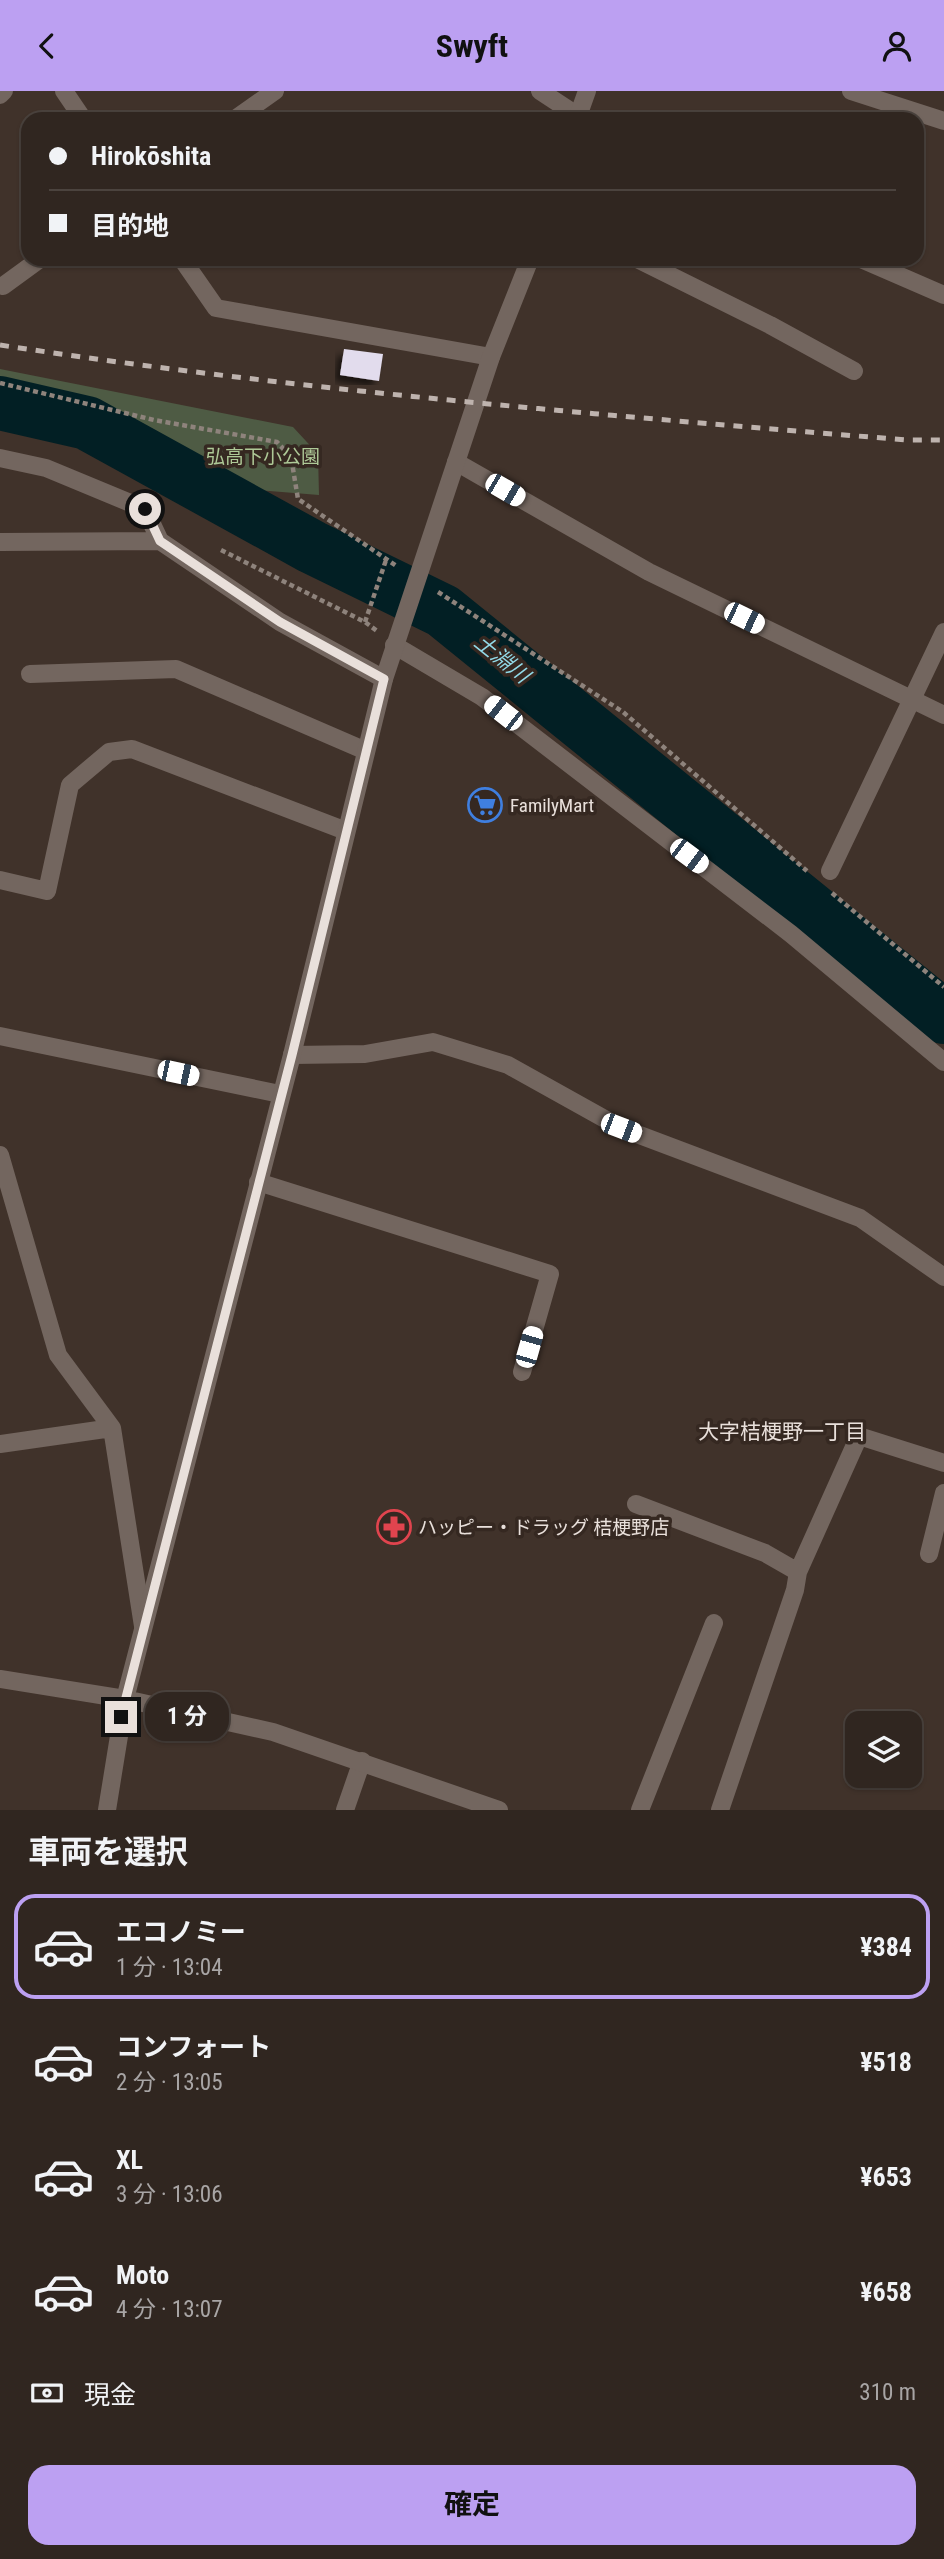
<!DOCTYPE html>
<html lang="ja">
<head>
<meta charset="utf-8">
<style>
  body { margin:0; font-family:"Roboto Condensed","Noto Sans JP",sans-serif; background:#3c322d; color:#f1f3f6; height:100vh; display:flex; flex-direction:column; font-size:26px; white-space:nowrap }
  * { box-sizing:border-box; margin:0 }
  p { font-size:23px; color:#a8a5a5 }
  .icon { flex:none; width:38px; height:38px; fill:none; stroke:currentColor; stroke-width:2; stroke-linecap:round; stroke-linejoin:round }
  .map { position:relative; height:1719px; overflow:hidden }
  .sheet { display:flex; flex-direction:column; background:#302620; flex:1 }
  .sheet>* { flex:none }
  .hud { position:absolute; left:21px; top:21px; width:903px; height:154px; border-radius:21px; box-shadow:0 2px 5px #0004,0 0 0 2px #4b433e; display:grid; align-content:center; height:154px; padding:0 28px; background:#302620 }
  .buttons { position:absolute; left:845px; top:1620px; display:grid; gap:14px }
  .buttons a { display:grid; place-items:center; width:77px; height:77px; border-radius:14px; background:#302620; box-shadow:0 2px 5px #0004,0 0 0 2px #4b433e; font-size:35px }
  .end { position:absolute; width:32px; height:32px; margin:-16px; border:9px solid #e9e0db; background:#111; box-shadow:0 0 0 4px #111 }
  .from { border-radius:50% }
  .bubble { position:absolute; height:49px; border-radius:21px; background:#302620; box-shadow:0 2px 5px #0004,0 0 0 2px #4b433e; font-size:23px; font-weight:700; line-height:49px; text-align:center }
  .car { position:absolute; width:21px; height:42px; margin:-21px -10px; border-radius:9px; box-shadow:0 0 5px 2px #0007; background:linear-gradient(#fff 24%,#345 0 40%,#fff 0 76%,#345 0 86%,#fff 0) }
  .hud b { display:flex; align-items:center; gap:24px; height:66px; font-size:26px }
  .hud b+b { border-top:2px solid #4b433e }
  .hud i { width:18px; height:18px; background:#f1f3f6 }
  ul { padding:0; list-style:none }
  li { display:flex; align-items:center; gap:21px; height:105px; margin:0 14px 10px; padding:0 14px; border:4px solid transparent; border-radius:21px }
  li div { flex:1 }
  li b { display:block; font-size:26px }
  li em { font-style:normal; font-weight:700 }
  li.active { border-color:#bca0f2 }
  li>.icon { width:63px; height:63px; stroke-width:1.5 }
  h2 { padding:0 28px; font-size:32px; line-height:84px }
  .pay { display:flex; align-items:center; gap:18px; height:77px; padding:0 28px; font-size:26px }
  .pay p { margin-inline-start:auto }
  .cta { display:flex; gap:14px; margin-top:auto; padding:14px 28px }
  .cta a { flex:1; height:80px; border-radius:21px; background:#bca0f2; color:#111; font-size:28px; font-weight:700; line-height:80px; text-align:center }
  header { display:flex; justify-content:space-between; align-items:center; height:91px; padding:0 28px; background:#bca0f2; color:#111; font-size:32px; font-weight:700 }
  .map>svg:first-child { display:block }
  .green { fill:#4e5b44 }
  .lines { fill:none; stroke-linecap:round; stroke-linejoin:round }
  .river { stroke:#021f24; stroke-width:54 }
  .building { fill:#e2dced; filter:url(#shadow) }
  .path { stroke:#8e837c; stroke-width:4.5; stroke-dasharray:5 3.5; stroke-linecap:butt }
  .minor { stroke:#73665f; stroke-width:18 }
  .tertiary { stroke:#73665f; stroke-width:18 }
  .rail { stroke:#beb3ae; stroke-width:5; stroke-dasharray:9 9; stroke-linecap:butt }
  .route { stroke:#e9e0db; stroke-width:9 }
  .labels { text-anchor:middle; stroke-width:7; stroke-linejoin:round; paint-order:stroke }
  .park-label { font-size:19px; fill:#aec997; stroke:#352821 }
  .poi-label { font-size:19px; fill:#e9e0db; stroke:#352821; text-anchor:start }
  .water-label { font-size:21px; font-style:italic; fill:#92dae8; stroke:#352821 }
  .neighbourhood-label { font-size:21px; fill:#e9e0db; stroke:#352821 }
</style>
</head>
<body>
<header><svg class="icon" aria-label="back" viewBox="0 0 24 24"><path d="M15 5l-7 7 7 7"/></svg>Swyft<svg class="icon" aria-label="person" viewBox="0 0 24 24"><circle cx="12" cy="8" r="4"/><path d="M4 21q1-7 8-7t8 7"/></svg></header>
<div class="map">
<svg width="944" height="1719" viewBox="0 0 944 1719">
  <defs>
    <filter id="shadow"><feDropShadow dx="-6" dy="6" stdDeviation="3.5" flood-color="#0009"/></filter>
  </defs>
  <rect width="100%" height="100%" fill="#40322a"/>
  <!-- green -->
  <path class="green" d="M 0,278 L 293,336 L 318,363 L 319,404 L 257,399 L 136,342 L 74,317 L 0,299 Z"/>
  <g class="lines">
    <!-- river -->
    <path class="river" d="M 0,312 L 87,332 L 312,456 L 443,520 L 944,926"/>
  </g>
  <!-- building -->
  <path class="building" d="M 344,258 L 383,263 L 379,290 L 340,284 Z"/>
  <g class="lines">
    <!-- path -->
    <path class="path" d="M 0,292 L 154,329 L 277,351 L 291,366 L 298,408 L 398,476
      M 221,459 L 365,531 L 377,540
      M 438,501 L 623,621 L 807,780
      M 365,531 L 386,469
      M 832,802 L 944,896"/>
    <!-- minor -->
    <path class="minor" d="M 64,0 L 83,28
      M 540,0 L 578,25
      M 851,0 L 944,30
      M 0,4 L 4,0
      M 235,28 L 275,0
      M 182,168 L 216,217 L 491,266
      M 637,168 L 770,234 L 854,280
      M 861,168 L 944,204
      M 3,195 L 40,168
      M 0,367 L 46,377 L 145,418 L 160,450 L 280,531 L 384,588
      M 456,371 L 649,481 L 944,624
      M 0,451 L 160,450
      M 394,554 L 482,606 L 791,843 L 944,971
      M 30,583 L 176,578 L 366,660
      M 830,780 L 944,541
      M 0,789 L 47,800 L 70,694 L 109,661 L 132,658 L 346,740
      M 0,945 L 280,1003
      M 292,964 L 365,963 L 433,951 L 508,974 L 621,1037 L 860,1127 L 944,1186
      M 0,1064 L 58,1264 L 112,1337 L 143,1535
      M 258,1091 L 550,1183 L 522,1281
      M 0,1353 L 112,1337
      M 636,1413 L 765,1462 L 798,1481 L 795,1499 L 720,1719
      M 929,1463 L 944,1402
      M 798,1481 L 859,1345 L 944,1372
      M 345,1719 L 362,1670
      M 640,1719 L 714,1532"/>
    <!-- tertiary -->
    <path class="tertiary" d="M 577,28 L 587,0
      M 0,1588 L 125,1608 L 273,1641 L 499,1719
      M 107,1719 L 125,1608 L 292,964 L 384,588 L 491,266 L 530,168"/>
    <!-- rail -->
    <path class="rail" d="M 0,254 C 301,300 603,324 906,349 L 944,349"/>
  </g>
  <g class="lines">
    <!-- route -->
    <path class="route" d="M 121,1626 L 292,964 L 384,588 L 280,531 L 160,450 L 145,418"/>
  </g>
  <!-- icons -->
  <defs>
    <g id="supermarket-ring" transform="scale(1.75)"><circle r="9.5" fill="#352821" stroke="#3f7fe0" stroke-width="1.5"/><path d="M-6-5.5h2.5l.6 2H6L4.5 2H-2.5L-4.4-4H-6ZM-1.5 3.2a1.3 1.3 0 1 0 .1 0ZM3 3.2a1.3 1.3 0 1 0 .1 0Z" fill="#3f7fe0"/></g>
    <g id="pharmacy-ring" transform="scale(1.75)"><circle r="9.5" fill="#352821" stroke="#e0444e" stroke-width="1.5"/><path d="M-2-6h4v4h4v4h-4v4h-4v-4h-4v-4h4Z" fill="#e0444e"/></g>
  </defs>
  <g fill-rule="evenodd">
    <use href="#supermarket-ring" x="485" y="714"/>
    <use href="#pharmacy-ring" x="394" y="1436"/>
  </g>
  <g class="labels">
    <!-- park labels -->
    <g class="park-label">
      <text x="263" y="372">弘高下小公園</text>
    </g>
    <!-- poi labels -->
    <g class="poi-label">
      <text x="510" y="721">FamilyMart</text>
      <text x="418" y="1443">ハッピー・ドラッグ 桔梗野店</text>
    </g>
    <!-- water labels -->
    <g class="water-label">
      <text transform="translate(502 568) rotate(39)" y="7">土淵川</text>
    </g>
    <!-- neighbourhood labels -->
    <g class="neighbourhood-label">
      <text x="782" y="1348">大字桔梗野一丁目</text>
    </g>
  </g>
</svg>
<div class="buttons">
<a><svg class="icon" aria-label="layers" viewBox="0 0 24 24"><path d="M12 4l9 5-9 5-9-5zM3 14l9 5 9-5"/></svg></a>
</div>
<i class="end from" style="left:145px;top:418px"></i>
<i class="end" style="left:121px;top:1626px"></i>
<div class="bubble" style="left:145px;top:1601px;width:84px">1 分</div>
<i class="car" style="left:505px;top:399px;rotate:120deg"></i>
<i class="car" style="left:744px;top:527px;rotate:116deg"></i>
<i class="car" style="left:503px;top:622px;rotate:308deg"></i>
<i class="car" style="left:689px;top:765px;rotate:127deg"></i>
<i class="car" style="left:178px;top:982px;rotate:102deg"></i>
<i class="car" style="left:621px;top:1037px;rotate:111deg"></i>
<i class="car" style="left:529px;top:1256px;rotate:16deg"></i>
<div class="hud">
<b><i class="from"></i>Hirokōshita</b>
<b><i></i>目的地</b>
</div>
</div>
<section class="sheet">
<h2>車両を選択</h2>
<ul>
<li class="active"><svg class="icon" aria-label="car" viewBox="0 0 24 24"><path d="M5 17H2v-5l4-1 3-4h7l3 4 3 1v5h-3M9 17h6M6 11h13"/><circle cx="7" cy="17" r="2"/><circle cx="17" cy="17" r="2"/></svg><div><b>エコノミー</b><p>1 分 · 13:04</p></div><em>¥384</em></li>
<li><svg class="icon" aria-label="car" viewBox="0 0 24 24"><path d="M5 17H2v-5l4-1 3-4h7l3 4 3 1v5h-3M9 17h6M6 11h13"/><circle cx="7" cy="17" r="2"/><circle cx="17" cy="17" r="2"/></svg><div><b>コンフォート</b><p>2 分 · 13:05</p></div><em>¥518</em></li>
<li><svg class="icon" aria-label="car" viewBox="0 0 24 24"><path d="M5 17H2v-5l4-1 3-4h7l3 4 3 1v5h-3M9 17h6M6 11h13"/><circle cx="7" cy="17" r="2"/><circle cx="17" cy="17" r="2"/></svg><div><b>XL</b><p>3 分 · 13:06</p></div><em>¥653</em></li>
<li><svg class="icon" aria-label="car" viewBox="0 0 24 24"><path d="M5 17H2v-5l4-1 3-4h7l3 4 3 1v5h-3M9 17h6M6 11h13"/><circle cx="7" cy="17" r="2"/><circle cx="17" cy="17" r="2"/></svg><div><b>Moto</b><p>4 分 · 13:07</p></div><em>¥658</em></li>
</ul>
<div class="pay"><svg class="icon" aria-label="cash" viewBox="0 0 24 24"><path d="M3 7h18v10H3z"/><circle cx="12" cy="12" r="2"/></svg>現金<p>310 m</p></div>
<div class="cta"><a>確定</a></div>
</section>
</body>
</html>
